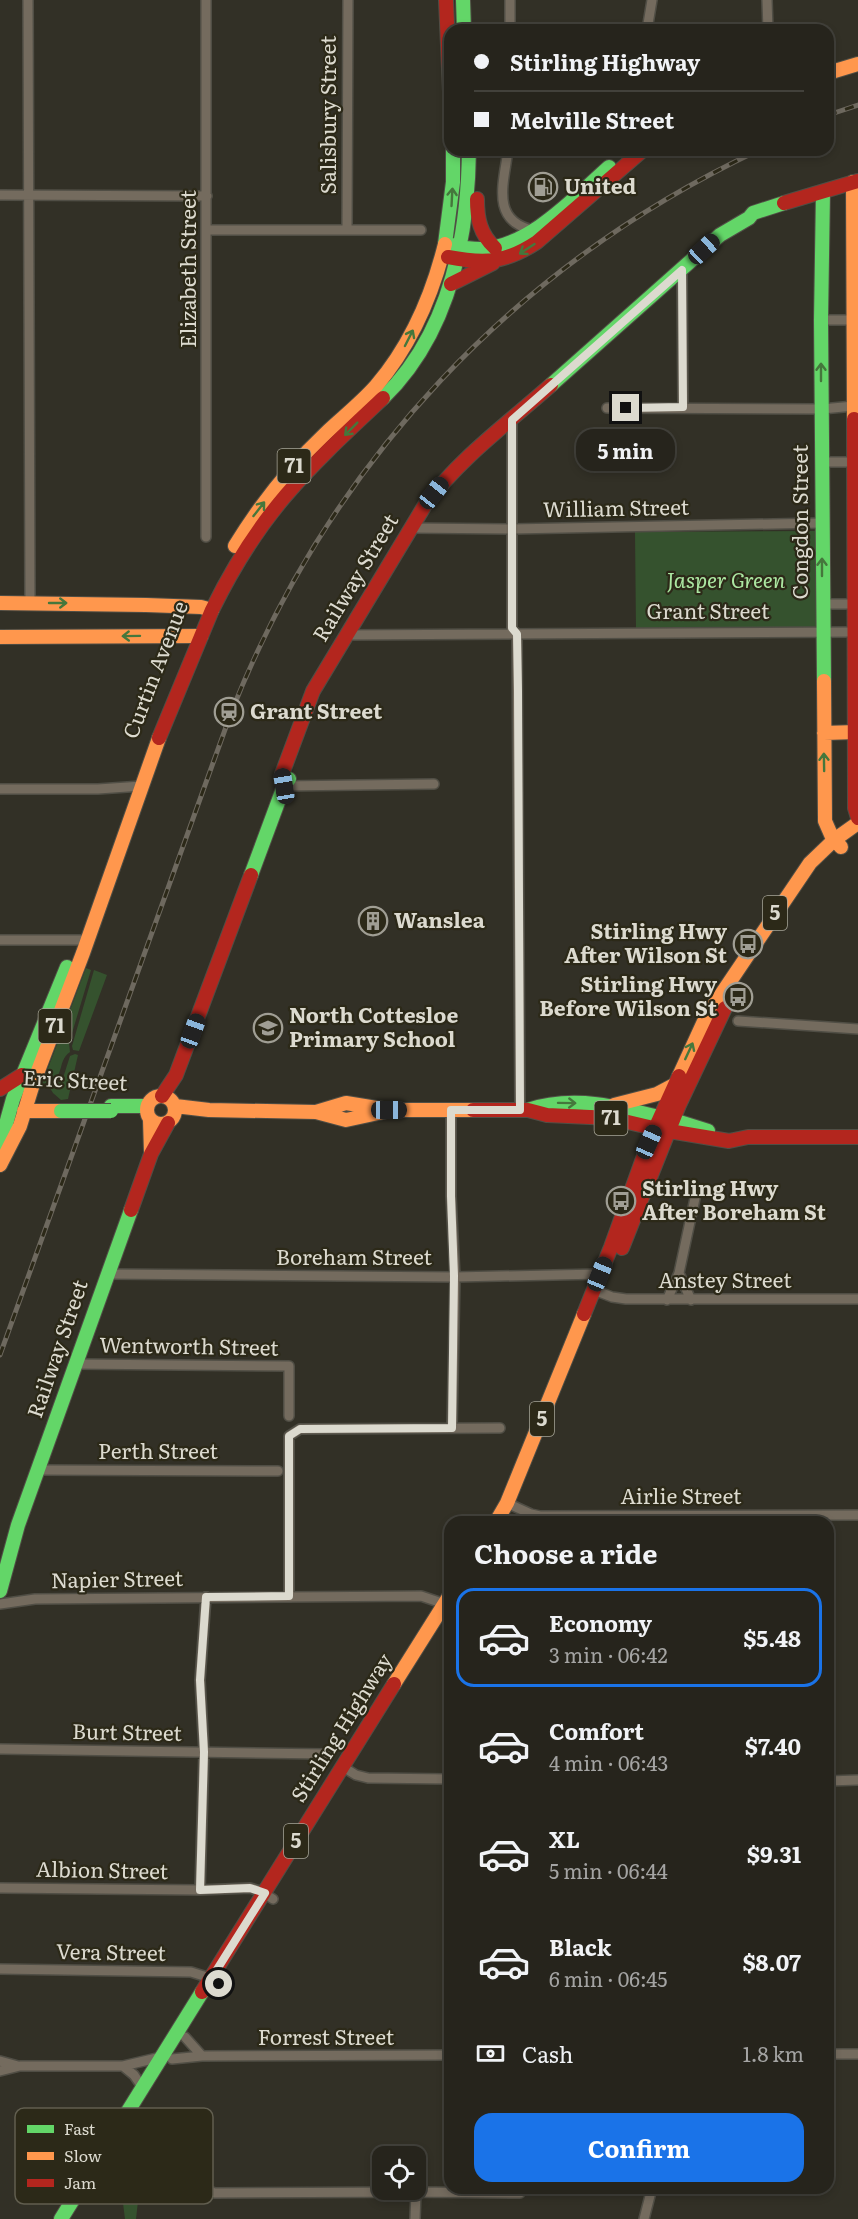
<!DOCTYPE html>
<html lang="en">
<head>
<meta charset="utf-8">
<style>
  body { margin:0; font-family:Literata,serif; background:#323029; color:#f1f3f6; height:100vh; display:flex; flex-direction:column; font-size:22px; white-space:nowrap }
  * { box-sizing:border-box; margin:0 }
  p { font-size:20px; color:#a4a4a3 }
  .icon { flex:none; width:33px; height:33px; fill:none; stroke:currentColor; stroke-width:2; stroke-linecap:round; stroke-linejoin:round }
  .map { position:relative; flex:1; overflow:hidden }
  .sheet { position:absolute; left:444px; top:1516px; width:390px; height:678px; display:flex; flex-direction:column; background:#26241c; border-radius:18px; box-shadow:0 3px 9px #0003,0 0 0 2px #42413b }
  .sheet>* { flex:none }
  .guide { position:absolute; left:444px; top:24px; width:390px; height:132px; border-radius:18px; box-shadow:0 3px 9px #0003,0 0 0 2px #42413b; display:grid; align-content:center; height:132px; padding:0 30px; background:#26241c }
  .buttons { position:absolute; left:372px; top:2146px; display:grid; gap:12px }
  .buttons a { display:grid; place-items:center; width:54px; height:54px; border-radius:12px; background:#26241c; box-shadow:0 3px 9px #0003,0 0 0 2px #42413b; font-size:30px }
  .end { position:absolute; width:27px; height:27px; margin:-14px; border:8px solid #dcdacf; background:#111; box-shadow:0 0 0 3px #111 }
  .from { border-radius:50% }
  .bubble { position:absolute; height:42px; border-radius:18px; background:#26241c; box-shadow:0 3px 9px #0003,0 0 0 2px #42413b; font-size:20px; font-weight:700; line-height:42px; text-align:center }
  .car { position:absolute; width:18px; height:36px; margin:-18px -9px; border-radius:8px; box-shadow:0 0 4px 2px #0007; background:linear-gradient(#222 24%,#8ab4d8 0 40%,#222 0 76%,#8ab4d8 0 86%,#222 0) }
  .guide b { display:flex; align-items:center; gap:21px; height:57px; font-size:22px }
  .guide b+b { border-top:2px solid #42413b }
  .guide i { width:15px; height:15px; background:#f1f3f6 }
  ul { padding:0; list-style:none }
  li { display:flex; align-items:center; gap:18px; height:99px; margin:0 12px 9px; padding:0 18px; border:3px solid transparent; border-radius:18px }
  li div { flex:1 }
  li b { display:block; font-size:22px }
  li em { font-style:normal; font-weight:700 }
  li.selected { border-color:#1a73e8 }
  li>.icon { width:54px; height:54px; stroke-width:1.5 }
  h2 { padding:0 30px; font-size:27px; line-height:72px }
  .pay { display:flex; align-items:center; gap:15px; height:66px; padding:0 30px; font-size:22px }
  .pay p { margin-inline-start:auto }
  .cta { display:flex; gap:12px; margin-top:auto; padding:12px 30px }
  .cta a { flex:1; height:69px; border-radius:18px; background:#1a73e8; color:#fff; font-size:24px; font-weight:700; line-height:69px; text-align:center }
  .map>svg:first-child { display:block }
  .green { fill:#35522e }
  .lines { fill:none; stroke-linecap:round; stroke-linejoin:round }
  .street-casing { stroke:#504e45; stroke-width:12 }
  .fast-casing { stroke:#504e45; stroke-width:16 }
  .slow-casing { stroke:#504e45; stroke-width:16 }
  .jam-casing { stroke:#504e45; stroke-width:16 }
  .street { stroke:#746b5e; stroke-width:9 }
  .fast { stroke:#63d668; stroke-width:14 }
  .slow { stroke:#ff974d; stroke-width:14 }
  .jam { stroke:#b3261e; stroke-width:14 }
  .rail-casing { stroke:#6e695f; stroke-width:5 }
  .rail { stroke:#2c2918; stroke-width:3; stroke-dasharray:9; stroke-linecap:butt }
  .fast-bridge-casing { stroke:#504e45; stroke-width:16; stroke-linecap:butt }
  .fast-bridge { stroke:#63d668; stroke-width:14 }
  .oneway { stroke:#45773c }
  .route { stroke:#dcdacf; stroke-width:8 }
  .labels { text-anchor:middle; stroke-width:4.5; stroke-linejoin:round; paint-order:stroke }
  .shield { fill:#2c2918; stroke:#a7a598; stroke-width:1.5 }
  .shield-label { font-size:20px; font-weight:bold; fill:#dcdacf }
  .street-label { font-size:21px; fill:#dcdacf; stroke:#2c2918 }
  .poi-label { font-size:21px; font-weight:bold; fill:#dcdacf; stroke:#2c2918; text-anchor:start }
  .park-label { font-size:21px; font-style:italic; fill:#ace8a2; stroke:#2c2918 }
  .key { fill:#2c2918; stroke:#615e4f; stroke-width:1.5 }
  .key-label { font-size:16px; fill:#dcdacf }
</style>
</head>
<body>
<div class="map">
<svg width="858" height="2219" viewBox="0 0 858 2219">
  <rect width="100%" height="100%" fill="#323026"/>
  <!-- green -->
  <path class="green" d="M 816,531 L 817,629 L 636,630 L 635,532 Z
    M 86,968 L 91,970 L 69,1043 L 70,1052 C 55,1063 68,1079 42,1084 Z
    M 94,970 L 107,975 L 79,1051 L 73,1050 L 72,1046 Z
    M 75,1054 L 78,1055 L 68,1099 L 61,1100 L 53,1093 L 50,1088 L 56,1085 L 63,1078 L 70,1056 Z
    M 96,2196 L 138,2201 L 136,2219 L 125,2219 L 123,2203 L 92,2202 Z"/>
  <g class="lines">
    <!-- street casing -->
    <g class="street-casing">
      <path id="street" d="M 28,0 L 30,603
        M 206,0 L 206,537
        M 767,0 L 768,30
        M 510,30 L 510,0
        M 647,30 L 652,0
        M 508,150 C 504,182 490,221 533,230
        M 0,195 L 207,196
        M 206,230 L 421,230
        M 347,230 L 348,0
        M 682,270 L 683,407
        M 821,320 L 858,320
        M 607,408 L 822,409 L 854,406
        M 512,420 L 512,629 L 517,634 L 520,1110
        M 822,462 L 858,462
        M 411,528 L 512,529 L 822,523
        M 823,604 L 858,604
        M 346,635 L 855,632
        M 284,786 L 434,784
        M 0,789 L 98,789 L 142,786
        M 0,940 L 88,940
        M 738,1021 L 858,1029
        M 451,1110 L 451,1196 L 455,1277 L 452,1428
        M 679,1273 L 691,1300
        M 107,1274 L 455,1277 L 600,1274
        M 594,1290 L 612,1297 L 626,1299 L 858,1299
        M 667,1300 L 679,1273 L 697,1189
        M 76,1364 L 289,1366 L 289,1416
        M 38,1470 L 278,1471
        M 507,1503 L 531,1514 L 540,1516 L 858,1515
        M 289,1596 L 289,1436 L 300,1429 L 500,1428
        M 0,1604 L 35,1599 L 421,1596 L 448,1605
        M 0,1749 L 326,1754
        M 343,1767 L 356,1775 L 368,1778 L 450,1779
        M 828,1781 L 858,1780
        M 0,1888 L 200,1890 L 250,1888 L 260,1891 L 273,1899
        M 200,1890 L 204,1752 L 200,1680 L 206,1597
        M 0,1969 L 191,1972 L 207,1977 L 219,1984
        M 185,2037 L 202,2056
        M 828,2054 L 858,2054
        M 172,2059 L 202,2056 L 450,2055
        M 0,2061 L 18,2066
        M 123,2066 L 134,2075 L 143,2088
        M 0,2071 L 20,2066 L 123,2066 L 161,2057
        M 202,2189 L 215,2193 L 416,2192 L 415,2219
        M 416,2192 L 520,2193
        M 644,2219 L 652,2188"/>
    </g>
    <!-- fast casing -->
    <g class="fast-casing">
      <path id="fast" d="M 463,0 L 464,30
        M 823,192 L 821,320 L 824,681
        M 445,244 L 453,182 L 453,150
        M 452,245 C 461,247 471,249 480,249 C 529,248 575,197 609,167
        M 551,385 L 720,235 L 749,218 L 753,213 L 784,203
        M 383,398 C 449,334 468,238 469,150
        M 251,875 L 284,786 L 289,779
        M 111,1106 L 147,1106
        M 528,1110 C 575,1094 624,1108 670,1120
        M 673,1120 L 708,1131
        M 4,1150 L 6,1124 L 13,1099 L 67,967
        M 0,1591 L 18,1525 L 131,1210
        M 61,2219 L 202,1992"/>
    </g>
    <!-- slow casing -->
    <g class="slow-casing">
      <path id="slow" d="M 828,73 L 858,64
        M 853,182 L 854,419
        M 235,546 C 260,505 291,466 326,433 C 343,417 361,403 376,386 C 411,345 432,296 445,244
        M 0,603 L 146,605 L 201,607 L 212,610
        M 0,637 L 201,636
        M 824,681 L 825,821 L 832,837 L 841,847
        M 824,733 L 856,732
        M 679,1076 L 706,1017 L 810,863 L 834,840 L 858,823
        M147 1110a14 14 0 1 1 28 0a14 14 0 1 1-28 0Z
        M 614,1105 L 657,1094 L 674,1085
        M 175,1106 L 209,1110 L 316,1112 L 346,1103 L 389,1110 L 473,1110
        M 24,1111 L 61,1111
        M 316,1112 L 346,1120 L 383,1112
        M 150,1120 L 151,1152
        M 0,1165 L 20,1126 L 33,1084 L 83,953 L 159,738
        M 496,1522 L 507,1503 L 584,1314
        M 394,1684 L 450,1595"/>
    </g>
    <!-- jam casing -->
    <g class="jam-casing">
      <path id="jam" d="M 446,0 L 450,92
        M 477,199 C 477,219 480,234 495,248
        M 784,203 L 858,181
        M 448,257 C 485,264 505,263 537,242 L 643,150
        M 451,284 L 493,263
        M 854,419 L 855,808 L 858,818
        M 212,610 C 232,569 256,530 286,495 C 316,460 350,429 383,398
        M 159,738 L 212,610
        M 284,786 L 282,774 L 313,691 L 425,505 C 460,458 507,424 551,385
        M 0,1089 L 22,1075
        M 162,1096 L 176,1075 L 251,875
        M 473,1110 L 528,1110 L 547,1115 L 611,1118 L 666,1131
        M 669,1131 L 729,1141 L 748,1137 L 858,1137
        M 131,1210 L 151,1154 L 168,1123
        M 622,1248 L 679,1105 L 725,1008
        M 584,1314 L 611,1247 L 649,1142 L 679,1076
        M 202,1992 L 394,1684"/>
    </g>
    <!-- street -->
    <use href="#street" class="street"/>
    <!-- fast -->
    <use href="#fast" class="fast"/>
    <!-- slow -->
    <use href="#slow" class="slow"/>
    <!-- jam -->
    <use href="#jam" class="jam"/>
    <!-- rail casing -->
    <g class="rail-casing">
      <path id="rail" d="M 828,115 L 858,105
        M 0,1355 L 231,713 C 330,462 515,265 759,150"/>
    </g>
    <!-- rail -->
    <use href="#rail" class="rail"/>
    <!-- fast-bridge casing -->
    <g class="fast-bridge-casing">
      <path id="fast-bridge" d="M 61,1111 L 111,1111"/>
    </g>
    <!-- fast-bridge -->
    <use href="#fast-bridge" class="fast-bridge"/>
  </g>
  <!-- one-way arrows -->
  <defs><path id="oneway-shaft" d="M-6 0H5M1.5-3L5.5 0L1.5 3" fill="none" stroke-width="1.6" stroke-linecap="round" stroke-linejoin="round" transform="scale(1.5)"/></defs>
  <g class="oneway">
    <use href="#oneway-shaft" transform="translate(452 197) rotate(-87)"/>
    <use href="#oneway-shaft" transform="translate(527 249) rotate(147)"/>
    <use href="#oneway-shaft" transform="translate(409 338) rotate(-63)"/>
    <use href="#oneway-shaft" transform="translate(821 372) rotate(-90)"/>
    <use href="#oneway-shaft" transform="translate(351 429) rotate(135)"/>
    <use href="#oneway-shaft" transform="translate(259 509) rotate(-52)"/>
    <use href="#oneway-shaft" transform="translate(822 567) rotate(-90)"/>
    <use href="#oneway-shaft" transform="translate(58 603)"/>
    <use href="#oneway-shaft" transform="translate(131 636) rotate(179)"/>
    <use href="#oneway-shaft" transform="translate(824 762) rotate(-91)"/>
    <use href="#oneway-shaft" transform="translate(689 1051) rotate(-65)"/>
    <use href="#oneway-shaft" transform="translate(567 1103) rotate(1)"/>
  </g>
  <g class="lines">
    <!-- route -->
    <path class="route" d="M 219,1984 L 211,1979 L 265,1893 L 250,1888 L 200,1890 L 204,1752 L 200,1680 L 206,1597 L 289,1596 L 289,1436 L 300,1429 L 452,1428 L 454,1276 L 451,1196 L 451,1110 L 520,1110 L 518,691 L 517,634 L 512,628 L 512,420 L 682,270 L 683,407 L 626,408"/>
  </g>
  <!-- icons -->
  <defs>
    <g id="fuel-ring" transform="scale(1.5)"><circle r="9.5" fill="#2c2918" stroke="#a09e94" stroke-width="1.5"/><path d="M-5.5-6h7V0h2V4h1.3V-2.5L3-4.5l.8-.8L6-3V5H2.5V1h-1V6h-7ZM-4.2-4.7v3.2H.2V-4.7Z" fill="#a09e94"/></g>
    <g id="station-ring" transform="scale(1.5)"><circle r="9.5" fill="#2c2918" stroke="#a09e94" stroke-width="1.5"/><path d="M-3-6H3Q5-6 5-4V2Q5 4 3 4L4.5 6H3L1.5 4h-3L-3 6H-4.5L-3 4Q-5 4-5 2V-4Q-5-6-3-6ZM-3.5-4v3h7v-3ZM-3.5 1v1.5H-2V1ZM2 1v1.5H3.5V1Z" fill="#a09e94"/></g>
    <g id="building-ring" transform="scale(1.5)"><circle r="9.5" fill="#2c2918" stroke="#a09e94" stroke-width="1.5"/><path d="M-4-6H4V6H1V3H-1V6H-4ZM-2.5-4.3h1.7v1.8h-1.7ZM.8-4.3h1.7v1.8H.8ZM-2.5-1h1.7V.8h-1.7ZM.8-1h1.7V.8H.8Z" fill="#a09e94"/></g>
    <g id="bus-ring" transform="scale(1.5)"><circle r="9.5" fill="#2c2918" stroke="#a09e94" stroke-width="1.5"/><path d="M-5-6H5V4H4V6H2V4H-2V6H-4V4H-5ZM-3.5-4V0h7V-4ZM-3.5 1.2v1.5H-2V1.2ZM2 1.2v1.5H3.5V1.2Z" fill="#a09e94"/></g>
    <g id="school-ring" transform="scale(1.5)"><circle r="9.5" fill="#2c2918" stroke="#a09e94" stroke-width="1.5"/><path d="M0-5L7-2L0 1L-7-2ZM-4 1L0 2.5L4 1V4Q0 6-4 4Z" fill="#a09e94"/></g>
  </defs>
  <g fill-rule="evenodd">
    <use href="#fuel-ring" x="543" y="187"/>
    <use href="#station-ring" x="229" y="712"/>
    <use href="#building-ring" x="373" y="921"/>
    <use href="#bus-ring" x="748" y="944"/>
    <use href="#bus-ring" x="738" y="997"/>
    <use href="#school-ring" x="268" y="1028"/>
    <use href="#bus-ring" x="621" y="1201"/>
  </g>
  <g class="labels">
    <!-- shield labels -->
    <g class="shield">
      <rect x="277.5" y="449" width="33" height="34" rx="4.5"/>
      <rect x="763" y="896" width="24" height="34" rx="4.5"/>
      <rect x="38.5" y="1009" width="33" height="34" rx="4.5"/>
      <rect x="594.5" y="1101" width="33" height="34" rx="4.5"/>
      <rect x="530" y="1402" width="24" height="34" rx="4.5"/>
      <rect x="284" y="1824" width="24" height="34" rx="4.5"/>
    </g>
    <g class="shield-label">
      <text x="294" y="473">71</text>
      <text x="775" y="920">5</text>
      <text x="55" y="1033">71</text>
      <text x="611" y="1125">71</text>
      <text x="542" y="1426">5</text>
      <text x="296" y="1848">5</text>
    </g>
    <!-- street labels -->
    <g class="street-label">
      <text transform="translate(329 115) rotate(-90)" y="7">Salisbury Street</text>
      <text transform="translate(189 269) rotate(-90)" y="7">Elizabeth Street</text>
      <text transform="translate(616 509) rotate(-1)" y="7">William Street</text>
      <text transform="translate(801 522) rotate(-90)" y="7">Congdon Street</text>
      <text transform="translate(356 578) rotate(-59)" y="7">Railway Street</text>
      <text x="708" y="619">Grant Street</text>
      <text transform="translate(156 670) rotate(-69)" y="7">Curtin Avenue</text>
      <text transform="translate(75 1081) rotate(3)" y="7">Eric Street</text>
      <text x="354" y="1265">Boreham Street</text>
      <text x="725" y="1288">Anstey Street</text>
      <text transform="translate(189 1347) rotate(1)" y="7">Wentworth Street</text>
      <text transform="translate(58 1349) rotate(-71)" y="7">Railway Street</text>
      <text x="158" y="1459">Perth Street</text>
      <text x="681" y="1504">Airlie Street</text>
      <text transform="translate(117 1580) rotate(-1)" y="7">Napier Street</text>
      <text transform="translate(342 1728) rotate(-58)" y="7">Stirling Highway</text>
      <text transform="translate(127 1733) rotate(1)" y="7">Burt Street</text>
      <text transform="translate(102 1871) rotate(1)" y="7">Albion Street</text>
      <text transform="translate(111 1953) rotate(1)" y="7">Vera Street</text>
      <text x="326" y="2045">Forrest Street</text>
    </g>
    <!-- poi labels -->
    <g class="poi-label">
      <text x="564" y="194">United</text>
      <text x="250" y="719">Grant Street</text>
      <text x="394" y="928">Wanslea</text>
      <text x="727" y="939" text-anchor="end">Stirling Hwy<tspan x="727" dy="24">After Wilson St</tspan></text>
      <text x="717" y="992" text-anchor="end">Stirling Hwy<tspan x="717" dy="24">Before Wilson St</tspan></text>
      <text x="289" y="1023">North Cottesloe<tspan x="289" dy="24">Primary School</tspan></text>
      <text x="642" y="1196">Stirling Hwy<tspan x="642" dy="24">After Boreham St</tspan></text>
    </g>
    <!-- park labels -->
    <g class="park-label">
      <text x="726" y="588">Jasper Green</text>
    </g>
  </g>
  <!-- legend -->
  <rect x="15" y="2108" width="198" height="96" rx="9" class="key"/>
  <rect x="27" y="2125" width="27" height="8" fill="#63d668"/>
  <rect x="27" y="2152" width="27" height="8" fill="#ff974d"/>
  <rect x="27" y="2179" width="27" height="8" fill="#b3261e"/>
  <g class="key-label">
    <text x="64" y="2135">Fast</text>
    <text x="64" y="2162">Slow</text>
    <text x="64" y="2189">Jam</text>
  </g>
</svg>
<div class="buttons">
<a><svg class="icon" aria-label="locate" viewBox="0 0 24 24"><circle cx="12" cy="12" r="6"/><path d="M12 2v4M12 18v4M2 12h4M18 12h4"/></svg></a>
</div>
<i class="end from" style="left:219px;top:1984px"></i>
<i class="end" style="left:626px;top:408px"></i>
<div class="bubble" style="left:576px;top:429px;width:99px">5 min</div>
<i class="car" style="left:704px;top:249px;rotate:47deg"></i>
<i class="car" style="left:434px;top:493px;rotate:38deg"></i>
<i class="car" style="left:284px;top:786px;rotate:351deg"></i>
<i class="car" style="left:193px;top:1031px;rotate:20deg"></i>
<i class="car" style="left:389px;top:1110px;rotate:90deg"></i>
<i class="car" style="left:649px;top:1142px;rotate:24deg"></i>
<i class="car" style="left:600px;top:1274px;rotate:22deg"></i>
<div class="guide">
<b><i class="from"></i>Stirling Highway</b>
<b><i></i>Melville Street</b>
</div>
<section class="sheet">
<h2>Choose a ride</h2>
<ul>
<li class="selected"><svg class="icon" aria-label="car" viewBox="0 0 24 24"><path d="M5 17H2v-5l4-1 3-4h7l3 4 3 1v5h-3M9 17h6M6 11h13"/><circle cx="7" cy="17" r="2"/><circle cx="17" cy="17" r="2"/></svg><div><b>Economy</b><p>3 min · 06:42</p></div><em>$5.48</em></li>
<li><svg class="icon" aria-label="car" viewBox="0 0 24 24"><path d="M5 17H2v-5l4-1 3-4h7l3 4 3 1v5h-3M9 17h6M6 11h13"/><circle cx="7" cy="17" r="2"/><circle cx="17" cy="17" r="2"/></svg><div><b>Comfort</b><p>4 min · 06:43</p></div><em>$7.40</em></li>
<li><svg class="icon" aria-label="car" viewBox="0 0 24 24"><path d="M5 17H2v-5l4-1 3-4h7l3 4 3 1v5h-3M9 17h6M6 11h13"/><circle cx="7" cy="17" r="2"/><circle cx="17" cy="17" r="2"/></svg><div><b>XL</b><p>5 min · 06:44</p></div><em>$9.31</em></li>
<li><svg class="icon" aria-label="car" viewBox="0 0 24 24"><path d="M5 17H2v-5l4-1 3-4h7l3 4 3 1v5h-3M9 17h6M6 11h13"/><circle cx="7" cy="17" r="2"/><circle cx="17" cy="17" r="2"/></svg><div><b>Black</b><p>6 min · 06:45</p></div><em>$8.07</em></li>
</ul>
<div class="pay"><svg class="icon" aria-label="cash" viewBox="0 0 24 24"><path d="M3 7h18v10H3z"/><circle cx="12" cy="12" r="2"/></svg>Cash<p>1.8 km</p></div>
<div class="cta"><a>Confirm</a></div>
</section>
</div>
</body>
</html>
